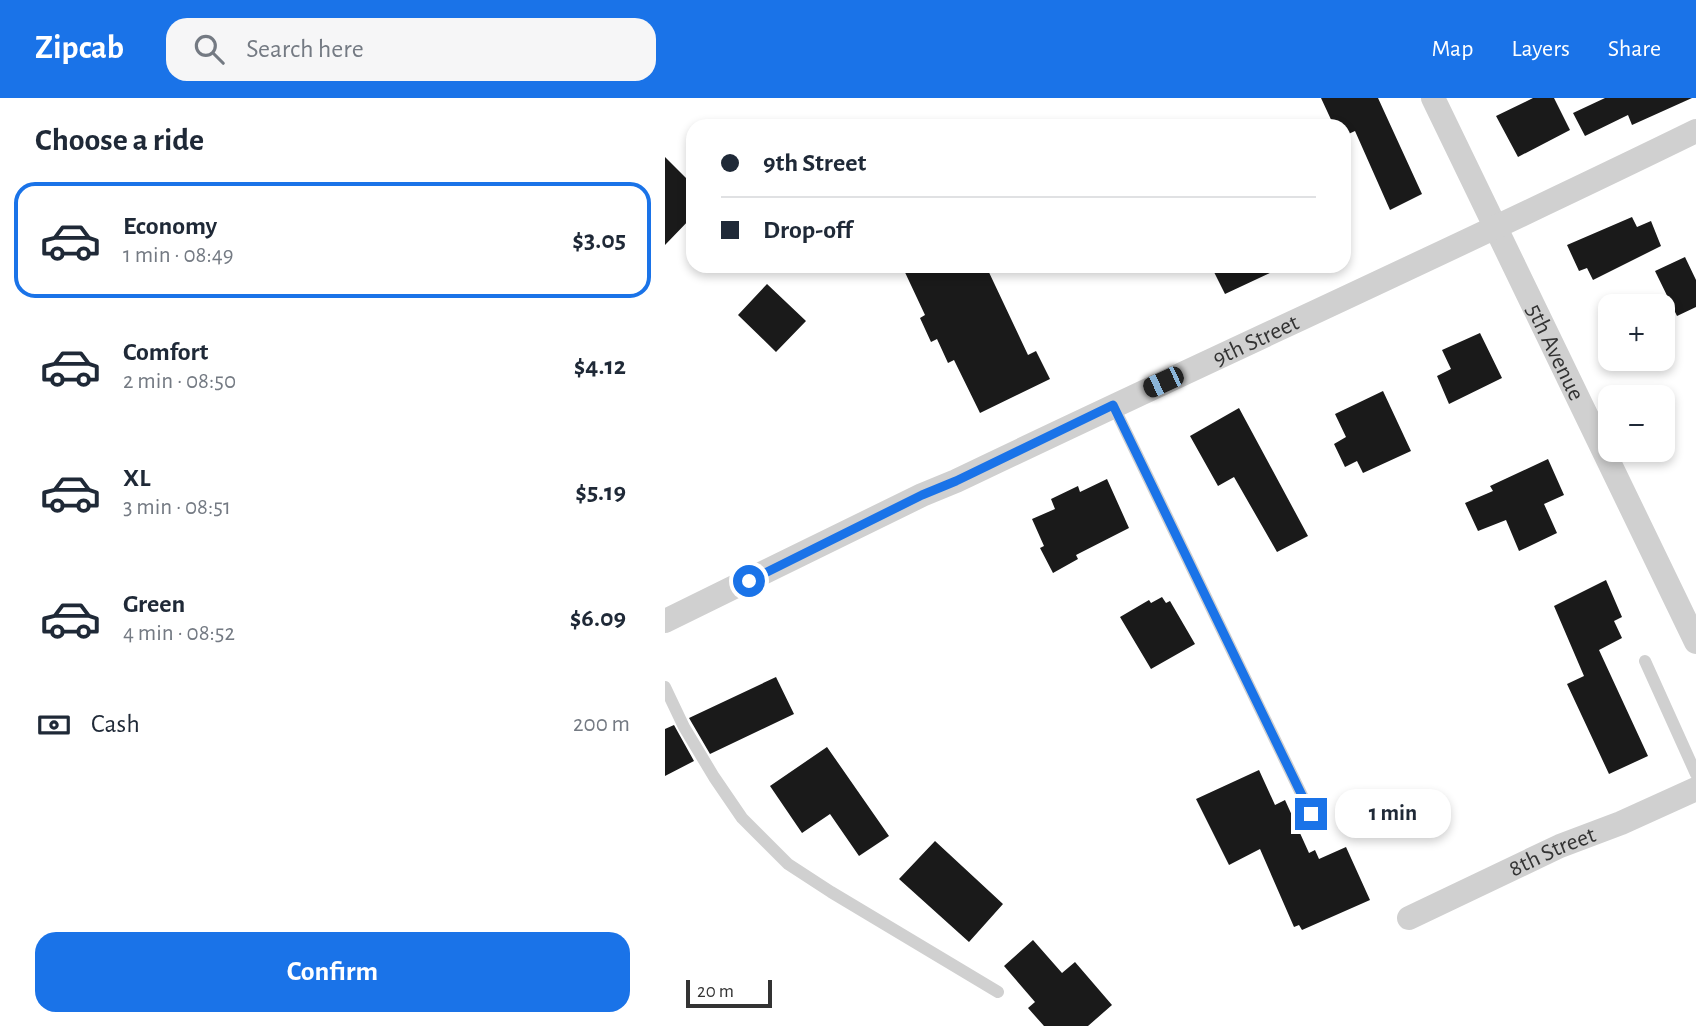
<!DOCTYPE html>
<html lang="en">
<head>
<meta charset="utf-8">
<style>
  body { margin:0; font-family:"Alegreya Sans",sans-serif; background:#f6f6f7; color:#1f2937; height:100vh; display:flex; flex-direction:column; font-size:26px; white-space:nowrap }
  * { box-sizing:border-box; margin:0 }
  p { font-size:23px; color:#747a83 }
  .icon { flex:none; width:38px; height:38px; fill:none; stroke:currentColor; stroke-width:2; stroke-linecap:round; stroke-linejoin:round }
  .map { position:relative; flex:1; overflow:hidden }
  .sheet { display:flex; flex-direction:column; background:#fff; width:665px }
  .sheet>* { flex:none }
  .banner { position:absolute; left:21px; top:21px; width:665px; height:154px; border-radius:21px; box-shadow:0 4px 10px #0003; display:grid; align-content:center; height:154px; padding:0 35px; background:#fff }
  .tools { position:absolute; left:933px; top:196px; display:grid; gap:14px }
  .tools a { display:grid; place-items:center; width:77px; height:77px; border-radius:14px; background:#fff; box-shadow:0 4px 10px #0003; font-size:35px }
  .scale { position:absolute; left:21px; bottom:18px; width:86px; box-sizing:border-box; padding-left:7px; border:4px solid #333; border-top:0; font-size:19px; line-height:24px; white-space:nowrap; color:#333; -webkit-text-stroke:5px #fff; paint-order:stroke }
  .end { position:absolute; width:32px; height:32px; margin:-16px; border:9px solid #1a73e8; background:#fff; box-shadow:0 0 0 4px #fff }
  .from { border-radius:50% }
  .bubble { position:absolute; height:49px; border-radius:21px; background:#fff; box-shadow:0 4px 10px #0003; font-size:23px; font-weight:600; line-height:49px; text-align:center }
  .car { position:absolute; width:21px; height:42px; margin:-21px -10px; border-radius:9px; box-shadow:0 0 5px 2px #0007; background:linear-gradient(#222 24%,#8ab4d8 0 40%,#222 0 76%,#8ab4d8 0 86%,#222 0) }
  .banner b { display:flex; align-items:center; gap:24px; height:66px; font-size:26px }
  .banner b+b { border-top:2px solid #e0e1e3 }
  .banner i { width:18px; height:18px; background:#1f2937 }
  ul { padding:0; list-style:none }
  li { display:flex; align-items:center; gap:21px; height:116px; margin:0 14px 10px; padding:0 21px; border:4px solid transparent; border-radius:21px }
  li div { flex:1 }
  li b { display:block; font-size:26px }
  li em { font-style:normal; font-weight:600 }
  li.current { border-color:#1a73e8 }
  li>.icon { width:63px; height:63px; stroke-width:1.5 }
  h2 { padding:0 35px; font-size:32px; line-height:84px }
  .pay { display:flex; align-items:center; gap:18px; height:77px; padding:0 35px; font-size:26px }
  .pay p { margin-inline-start:auto }
  .action { display:flex; gap:14px; margin-top:auto; padding:14px 35px }
  .action a { flex:1; height:80px; border-radius:21px; background:#1a73e8; color:#fff; font-size:28px; font-weight:600; line-height:80px; text-align:center }
  header { display:flex; align-items:center; gap:42px; box-sizing:border-box; height:98px; padding:0 35px; background:#1a73e8; color:#fff }
  header strong { font-size:33px }
  nav { display:flex; gap:38px; margin-inline-start:auto; font-size:24px }
  .search { width:490px; height:63px; background:#f6f6f7; display:flex; align-items:center; gap:18px; box-sizing:border-box; padding:0 24px; border-radius:21px; color:#747a83; font-size:26px }
  main { display:flex; flex:1; min-height:0 }
  .map>svg:first-child { display:block }
  .building { fill:#1a1a1a }
  .lines { fill:none; stroke-linecap:round; stroke-linejoin:round }
  .service { stroke:#d0d0d0; stroke-width:12 }
  .minor { stroke:#d0d0d0; stroke-width:24 }
  .route { stroke:#1a73e8; stroke-width:9 }
  .labels { text-anchor:middle; stroke-width:7; stroke-linejoin:round; paint-order:stroke }
  .street-label { font-size:24px; fill:#333; stroke:#fff }
</style>
</head>
<body>
<header>
<strong>Zipcab</strong>
<div class="search"><svg class="icon" aria-label="search" viewBox="0 0 24 24"><circle cx="10" cy="10" r="6"/><path d="M15 15l6 6"/></svg>Search here</div>
<nav><a>Map</a><a>Layers</a><a>Share</a></nav>
</header>
<main>
<section class="sheet">
<h2>Choose a ride</h2>
<ul>
<li class="current"><svg class="icon" aria-label="car" viewBox="0 0 24 24"><path d="M5 17H2v-5l4-1 3-4h7l3 4 3 1v5h-3M9 17h6M6 11h13"/><circle cx="7" cy="17" r="2"/><circle cx="17" cy="17" r="2"/></svg><div><b>Economy</b><p>1 min · 08:49</p></div><em>$3.05</em></li>
<li><svg class="icon" aria-label="car" viewBox="0 0 24 24"><path d="M5 17H2v-5l4-1 3-4h7l3 4 3 1v5h-3M9 17h6M6 11h13"/><circle cx="7" cy="17" r="2"/><circle cx="17" cy="17" r="2"/></svg><div><b>Comfort</b><p>2 min · 08:50</p></div><em>$4.12</em></li>
<li><svg class="icon" aria-label="car" viewBox="0 0 24 24"><path d="M5 17H2v-5l4-1 3-4h7l3 4 3 1v5h-3M9 17h6M6 11h13"/><circle cx="7" cy="17" r="2"/><circle cx="17" cy="17" r="2"/></svg><div><b>XL</b><p>3 min · 08:51</p></div><em>$5.19</em></li>
<li><svg class="icon" aria-label="car" viewBox="0 0 24 24"><path d="M5 17H2v-5l4-1 3-4h7l3 4 3 1v5h-3M9 17h6M6 11h13"/><circle cx="7" cy="17" r="2"/><circle cx="17" cy="17" r="2"/></svg><div><b>Green</b><p>4 min · 08:52</p></div><em>$6.09</em></li>
</ul>
<div class="pay"><svg class="icon" aria-label="cash" viewBox="0 0 24 24"><path d="M3 7h18v10H3z"/><circle cx="12" cy="12" r="2"/></svg>Cash<p>200 m</p></div>
<div class="action"><a>Confirm</a></div>
</section>
<div class="map">
<svg width="1031" height="928" viewBox="0 0 1031 928">
  <rect width="100%" height="100%" fill="#fff"/>
  <!-- building -->
  <path class="building" d="M 656,0 L 713,0 L 757,96 L 725,112 L 690,33 L 679,38 L 679,28 L 669,28 Z
    M 868,0 L 889,0 L 905,32 L 853,59 L 831,18 Z
    M 940,0 L 1027,0 L 967,27 L 963,17 L 920,38 L 908,15 Z
    M 0,59 L 28,87 L 28,118 L 0,147 Z
    M 967,119 L 972,129 L 986,123 L 996,148 L 928,182 L 922,170 L 914,173 L 902,147 Z
    M 1020,159 L 1031,182 L 1031,209 L 1012,218 L 990,173 Z
    M 237,168 L 321,168 L 363,257 L 371,253 L 385,281 L 315,315 L 289,262 L 283,265 L 272,241 L 266,244 L 255,220 L 260,217 Z
    M 546,168 L 620,168 L 560,196 Z
    M 102,186 L 141,223 L 111,254 L 73,217 Z
    M 815,235 L 837,280 L 784,306 L 772,278 L 786,271 L 777,252 Z
    M 718,293 L 746,353 L 698,375 L 692,363 L 680,369 L 669,346 L 681,339 L 670,316 Z
    M 574,310 L 643,438 L 612,454 L 569,379 L 553,388 L 525,338 Z
    M 883,361 L 899,397 L 879,406 L 892,435 L 854,453 L 841,422 L 813,433 L 800,405 L 828,393 L 825,388 Z
    M 442,381 L 464,430 L 411,457 L 413,461 L 388,475 L 375,450 L 379,448 L 367,421 L 390,411 L 386,401 L 413,388 L 415,394 Z
    M 941,482 L 957,519 L 949,523 L 957,540 L 934,552 L 983,658 L 944,676 L 902,586 L 919,578 L 889,508 Z
    M 497,499 L 501,505 L 505,503 L 530,546 L 486,571 L 455,519 L 484,502 L 486,505 Z
    M 111,579 L 129,616 L 45,656 L 24,620 Z
    M 9,627 L 29,663 L 0,678 L 0,631 Z
    M 162,649 L 224,738 L 194,758 L 165,716 L 137,735 L 105,688 Z
    M 594,672 L 610,707 L 620,702 L 644,755 L 650,752 L 654,761 L 681,749 L 705,802 L 637,832 L 634,827 L 629,829 L 595,751 L 564,767 L 531,701 Z
    M 270,743 L 338,806 L 304,844 L 234,781 Z
    M 368,842 L 397,875 L 410,864 L 447,907 L 423,928 L 379,928 L 363,910 L 370,904 L 339,868 Z"/>
  <g class="lines">
    <!-- service -->
    <path class="service" d="M 448,307 L 646,716
      M 980,563 L 1031,676
      M 0,589 L 19,629 L 49,679 L 77,720 L 123,766 L 166,794 L 333,894"/>
    <!-- minor -->
    <g class="minor">
      <path id="s1" d="M 768,0 L 1031,544"/>
      <path id="s2" d="M 0,523 L 257,397 L 291,383 C 537,265 786,153 1031,33"/>
      <path id="s3" d="M 744,820 L 895,748 L 956,725 L 1031,691"/>
    </g>
  </g>
  <g class="lines">
    <!-- route -->
    <path class="route" d="M 84,483 L 257,397 L 291,383 L 448,307 L 646,716"/>
  </g>
  <g class="labels">
    <!-- street labels -->
    <g class="street-label">
      <text dy="8" stroke="none"><textPath href="#s2" startOffset="654">9th Street</textPath></text>
      <text dy="8" stroke="none"><textPath href="#s1" startOffset="282">5th Avenue</textPath></text>
      <text dy="8" stroke="none"><textPath href="#s3" startOffset="158">8th Street</textPath></text>
    </g>
  </g>
</svg>
<div class="tools">
<a>+</a>
<a>−</a>
</div>
<div class="scale">20 m</div>
<i class="end from" style="left:84px;top:483px"></i>
<i class="end" style="left:646px;top:716px"></i>
<div class="bubble" style="left:670px;top:691px;width:116px">1 min</div>
<i class="car" style="left:498px;top:284px;rotate:245deg"></i>
<div class="banner">
<b><i class="from"></i>9th Street</b>
<b><i></i>Drop-off</b>
</div>
</div>
</main>
</body>
</html>
